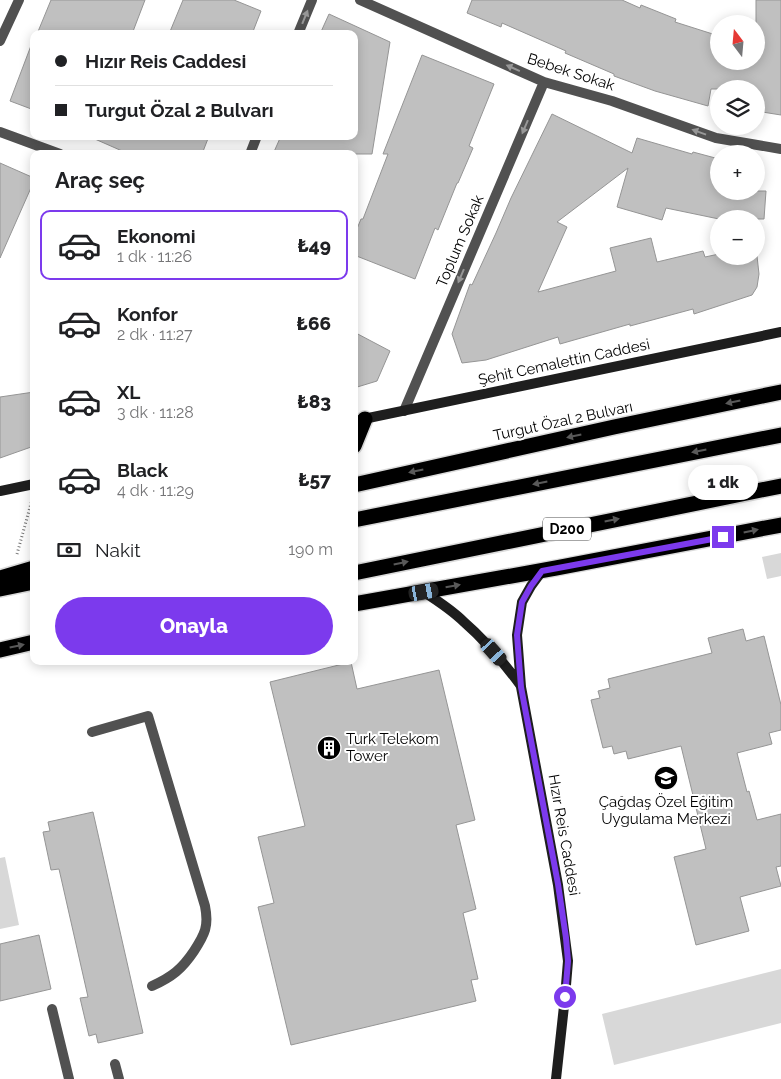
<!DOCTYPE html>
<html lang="tr">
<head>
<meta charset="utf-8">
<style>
  body { margin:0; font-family:Raleway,sans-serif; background:#f6f6f6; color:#202124; height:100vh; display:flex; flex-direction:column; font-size:19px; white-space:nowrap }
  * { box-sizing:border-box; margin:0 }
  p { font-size:16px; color:#757577 }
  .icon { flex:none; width:28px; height:28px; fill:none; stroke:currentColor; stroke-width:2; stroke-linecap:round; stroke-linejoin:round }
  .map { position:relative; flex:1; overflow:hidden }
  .drawer { position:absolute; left:30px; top:150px; width:328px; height:515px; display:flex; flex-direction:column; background:#fff; border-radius:10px; box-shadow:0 2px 12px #0003 }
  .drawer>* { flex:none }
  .hud { position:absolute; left:30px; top:30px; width:328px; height:110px; border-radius:10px; box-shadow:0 2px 12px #0003; display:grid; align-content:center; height:110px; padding:0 25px; background:#fff }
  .needle { width:32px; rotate:344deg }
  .tools { position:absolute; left:710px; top:15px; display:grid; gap:10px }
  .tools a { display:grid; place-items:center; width:55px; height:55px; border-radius:50%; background:#fff; box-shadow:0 2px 12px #0003; font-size:25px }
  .end { position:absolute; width:22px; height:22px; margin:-11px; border:6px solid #7c3aed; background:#fff; box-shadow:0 0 0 2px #fff }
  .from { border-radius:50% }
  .bubble { position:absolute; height:35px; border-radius:18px; background:#fff; box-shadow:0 2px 12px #0003; font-size:16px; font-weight:800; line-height:35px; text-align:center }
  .car { position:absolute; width:15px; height:30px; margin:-15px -8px; border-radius:6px; box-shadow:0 0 4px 1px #0007; background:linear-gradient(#222 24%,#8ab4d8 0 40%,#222 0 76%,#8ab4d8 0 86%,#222 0) }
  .hud b { display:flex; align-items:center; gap:18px; height:48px; font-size:19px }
  .hud b+b { border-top:1px solid #e0e0e0 }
  .hud i { width:12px; height:12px; background:#202124 }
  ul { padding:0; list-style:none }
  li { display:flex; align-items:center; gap:15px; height:70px; margin:0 10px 8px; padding:0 15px; border:2px solid transparent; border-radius:10px }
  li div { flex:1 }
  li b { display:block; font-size:19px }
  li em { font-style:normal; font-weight:800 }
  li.current { border-color:#7c3aed }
  li>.icon { width:45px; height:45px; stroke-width:1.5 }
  h2 { padding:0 25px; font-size:22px; line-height:60px }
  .pay { display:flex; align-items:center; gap:12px; height:55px; padding:0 25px; font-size:19px }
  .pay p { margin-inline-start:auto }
  .cta { display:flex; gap:10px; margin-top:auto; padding:10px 25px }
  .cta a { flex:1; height:58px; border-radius:30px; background:#7c3aed; color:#fff; font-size:20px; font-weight:800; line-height:58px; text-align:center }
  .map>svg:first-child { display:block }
  .green { fill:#d8d8d8 }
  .building { fill:#c0c0c0; stroke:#959595 }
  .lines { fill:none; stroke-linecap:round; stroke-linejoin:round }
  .highway-casing { stroke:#dbdbdb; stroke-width:18 }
  .path { stroke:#737373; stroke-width:3; stroke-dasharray:1 2.5; stroke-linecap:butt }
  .lane { stroke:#515151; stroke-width:10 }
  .street { stroke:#515151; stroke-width:10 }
  .secondary { stroke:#1e1e1e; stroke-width:10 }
  .highway { stroke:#000; stroke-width:15 }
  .oneway { fill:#979797 }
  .oneway2 { fill:#595959 }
  .route { stroke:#7c3aed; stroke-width:6 }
  .labels { text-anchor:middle; stroke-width:4; stroke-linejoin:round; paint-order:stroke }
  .shield { fill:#fff; stroke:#4c4c4c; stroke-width:1 }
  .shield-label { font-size:14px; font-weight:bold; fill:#000 }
  .street-label { font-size:15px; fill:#000; stroke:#fff }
  .poi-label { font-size:15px; fill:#000; stroke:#fff; text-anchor:start }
</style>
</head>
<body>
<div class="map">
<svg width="781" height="1079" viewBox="0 0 781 1079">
  <rect width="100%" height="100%" fill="#fff"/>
  <!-- green -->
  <path class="green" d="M 781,553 L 781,576 L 767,579 L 762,557 Z
    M 5,857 L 19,925 L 0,929 L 0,858 Z
    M 781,969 L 781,1023 L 614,1065 L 602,1014 Z"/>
  <!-- building -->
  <path class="building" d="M 51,0 L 145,0 L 132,34 L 37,34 Z
    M 183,0 L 234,0 L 261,11 L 252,34 L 169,34 Z
    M 472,0 L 622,0 L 640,8 L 641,5 L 676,19 L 675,22 L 719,36 L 719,61 L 756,61 L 756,0 L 781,0 L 781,115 L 756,111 L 756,89 L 711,89 L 708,106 L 655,91 L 614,76 L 614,74 L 565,53 L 566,51 L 502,23 L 501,27 L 467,13 Z
    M 329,14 L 390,42 L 372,154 L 273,154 L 281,136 L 354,136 L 354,34 L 320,34 Z
    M 32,43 L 34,44 L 34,110 L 10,101 Z
    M 422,55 L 494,84 L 469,146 L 473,148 L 458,183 L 457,183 L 438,230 L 435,228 L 415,279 L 354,255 L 354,236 L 361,219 L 363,219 L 388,154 L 383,154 Z
    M 552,114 L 632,153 L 637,138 L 692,154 L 693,152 L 719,159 L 719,191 L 766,191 L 764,219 L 719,219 L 666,208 L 662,220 L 617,207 L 628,168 L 557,222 L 567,227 L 538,292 L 616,271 L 610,248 L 651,238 L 657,262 L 703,251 L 705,257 L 719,254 L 719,256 L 757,256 L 759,274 L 757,287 L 752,295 L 694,314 L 693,309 L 630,326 L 630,324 L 560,344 L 558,337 L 486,360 L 462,363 L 452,334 L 470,284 L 472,285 L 496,233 L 511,198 Z
    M 88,136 L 209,136 L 202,154 L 129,154 Z
    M 0,163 L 34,178 L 34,181 L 0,258 Z
    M 354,332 L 390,351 L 377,381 L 354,388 Z
    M 34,392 L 34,446 L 0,458 L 0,397 Z
    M 743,629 L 746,641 L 764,636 L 781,705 L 781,730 L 769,733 L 772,744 L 737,753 L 747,792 L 749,791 L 757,820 L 781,814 L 781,866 L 776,867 L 781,886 L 740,897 L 749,931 L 696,945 L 674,857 L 706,849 L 681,746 L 628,759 L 626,751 L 614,754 L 612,746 L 603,748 L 591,700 L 600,698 L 598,691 L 610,688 L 608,679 L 712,653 L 708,638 Z
    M 351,662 L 357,689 L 439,670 L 475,820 L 456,825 L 476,909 L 463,913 L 478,979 L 471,980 L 476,1001 L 291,1045 L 258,907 L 274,903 L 258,837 L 305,826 L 270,682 Z
    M 93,812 L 143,1033 L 98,1043 L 96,1034 L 89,1036 L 80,998 L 88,997 L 59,869 L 51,870 L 43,832 L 50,831 L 48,822 Z
    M 39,935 L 51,989 L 0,1001 L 0,944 Z"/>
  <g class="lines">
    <!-- highway casing -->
    <g class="highway-casing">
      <path id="highway" d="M 354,446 L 365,419
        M 354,485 L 614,427 L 781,392
        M 354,520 L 781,435
        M 354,573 L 781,486
        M 0,578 L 34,568
        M 0,589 L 34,582
        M 354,604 L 556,568 L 781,525
        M 0,650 L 34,642"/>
    </g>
    <!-- path -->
    <path class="path" d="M 17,554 L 32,500"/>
    <!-- lane -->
    <path class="lane" d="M 92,732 L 148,716 L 205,906 C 209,926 205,934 194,951 C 182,969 172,977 152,986
      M 52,1009 L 69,1079
      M 115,1064 L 119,1079"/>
    <!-- street -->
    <path class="street" d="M 360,0 L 544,82 L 612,101 L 716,138 L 781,149
      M 298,34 L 312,0
      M 0,41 L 19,0
      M 0,132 L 60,154
      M 250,154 L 257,136
      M 404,411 L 544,82"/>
    <!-- secondary -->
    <path class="secondary" d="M 354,421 L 781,332
      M 0,491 L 34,484
      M 542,571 L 531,586 L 522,602 L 517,635 L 521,687 L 558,885 L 568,961 L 565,997 L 556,1079
      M 424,592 C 438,601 452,610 464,622 C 486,641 504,663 521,686"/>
    <!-- highway -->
    <use href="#highway" class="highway"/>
  </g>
  <!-- one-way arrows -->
  <defs><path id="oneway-solid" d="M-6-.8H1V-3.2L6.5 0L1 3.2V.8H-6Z" transform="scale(1.25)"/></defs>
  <g class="oneway">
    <use href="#oneway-solid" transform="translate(305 17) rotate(-68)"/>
    <use href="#oneway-solid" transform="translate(513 68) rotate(-156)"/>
    <use href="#oneway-solid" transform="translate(525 127) rotate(113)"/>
    <use href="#oneway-solid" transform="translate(699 132) rotate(-160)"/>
    <use href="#oneway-solid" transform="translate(461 276) rotate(113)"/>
  </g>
  <g class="oneway2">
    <use href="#oneway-solid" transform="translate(733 402) rotate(168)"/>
    <use href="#oneway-solid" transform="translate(574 436) rotate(168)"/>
    <use href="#oneway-solid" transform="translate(699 451) rotate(169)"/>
    <use href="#oneway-solid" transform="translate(416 471) rotate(168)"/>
    <use href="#oneway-solid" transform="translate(540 483) rotate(169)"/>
    <use href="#oneway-solid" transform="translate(612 520) rotate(-11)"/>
    <use href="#oneway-solid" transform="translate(751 531) rotate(-12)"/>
    <use href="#oneway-solid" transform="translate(401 563) rotate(-12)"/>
    <use href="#oneway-solid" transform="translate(453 586) rotate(-10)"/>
    <use href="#oneway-solid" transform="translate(17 646) rotate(-12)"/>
  </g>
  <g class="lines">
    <!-- route -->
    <path class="route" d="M 565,997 L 568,961 L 566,938 L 558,884 L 521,687 L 517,635 L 522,602 L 531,586 L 542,571 L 723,537"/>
  </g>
  <!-- icons -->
  <defs>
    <g id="building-disc" transform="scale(1.25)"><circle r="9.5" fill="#000" stroke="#fff"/><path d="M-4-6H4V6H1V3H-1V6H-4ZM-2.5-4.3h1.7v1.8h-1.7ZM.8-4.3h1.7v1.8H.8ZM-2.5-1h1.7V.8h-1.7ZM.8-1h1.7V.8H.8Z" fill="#fff"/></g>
    <g id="school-disc" transform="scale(1.25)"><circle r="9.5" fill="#000" stroke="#fff"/><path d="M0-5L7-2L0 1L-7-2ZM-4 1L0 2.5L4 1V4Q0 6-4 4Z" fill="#fff"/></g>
  </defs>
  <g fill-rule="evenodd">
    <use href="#building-disc" x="329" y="748"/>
    <use href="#school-disc" x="666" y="778"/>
  </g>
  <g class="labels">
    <!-- shield labels -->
    <rect class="shield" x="543" y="517.5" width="48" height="23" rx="4"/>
    <g class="shield-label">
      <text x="567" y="534">D200</text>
    </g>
    <!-- street labels -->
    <g class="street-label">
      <text transform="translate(571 72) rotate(18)" y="5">Bebek Sokak</text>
      <text transform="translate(460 241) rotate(-67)" y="5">Toplum Sokak</text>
      <text transform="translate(564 362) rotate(-12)" y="5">Şehit Cemalettin Caddesi</text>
      <text transform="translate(563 421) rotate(-12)" y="5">Turgut Özal 2 Bulvarı</text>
      <text transform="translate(564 835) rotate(80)" y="5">Hızır Reis Caddesi</text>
    </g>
    <!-- poi labels -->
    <g class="poi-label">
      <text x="346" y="744">Turk Telekom<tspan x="346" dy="17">Tower</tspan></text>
      <text x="666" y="807" text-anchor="middle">Çağdaş Özel Eğitim<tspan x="666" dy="17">Uygulama Merkezi</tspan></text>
    </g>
  </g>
</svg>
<div class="tools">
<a><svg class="needle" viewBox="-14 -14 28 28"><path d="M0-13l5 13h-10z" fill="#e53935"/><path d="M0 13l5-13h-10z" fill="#757577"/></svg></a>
<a><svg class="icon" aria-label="layers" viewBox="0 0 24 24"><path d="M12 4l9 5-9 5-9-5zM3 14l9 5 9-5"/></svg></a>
<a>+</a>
<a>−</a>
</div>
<i class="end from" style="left:565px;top:997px"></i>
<i class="end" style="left:723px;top:537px"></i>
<div class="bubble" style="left:688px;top:465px;width:70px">1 dk</div>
<i class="car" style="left:424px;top:592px;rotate:80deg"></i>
<i class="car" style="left:494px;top:652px;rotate:138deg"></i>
<div class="hud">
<b><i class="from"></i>Hızır Reis Caddesi</b>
<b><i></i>Turgut Özal 2 Bulvarı</b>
</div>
<section class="drawer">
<h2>Araç seç</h2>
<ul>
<li class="current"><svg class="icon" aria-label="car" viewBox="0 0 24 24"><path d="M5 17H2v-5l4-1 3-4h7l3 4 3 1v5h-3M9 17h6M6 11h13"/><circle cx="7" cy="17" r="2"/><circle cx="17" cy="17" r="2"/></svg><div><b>Ekonomi</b><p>1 dk · 11:26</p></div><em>₺49</em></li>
<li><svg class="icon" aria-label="car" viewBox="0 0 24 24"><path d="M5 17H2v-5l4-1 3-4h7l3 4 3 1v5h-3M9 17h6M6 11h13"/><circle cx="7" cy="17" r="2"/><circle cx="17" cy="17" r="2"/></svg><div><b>Konfor</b><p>2 dk · 11:27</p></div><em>₺66</em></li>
<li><svg class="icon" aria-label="car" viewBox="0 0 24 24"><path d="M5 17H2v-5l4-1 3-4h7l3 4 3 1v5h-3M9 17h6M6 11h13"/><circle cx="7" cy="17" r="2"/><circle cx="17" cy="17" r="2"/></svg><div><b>XL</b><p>3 dk · 11:28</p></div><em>₺83</em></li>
<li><svg class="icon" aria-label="car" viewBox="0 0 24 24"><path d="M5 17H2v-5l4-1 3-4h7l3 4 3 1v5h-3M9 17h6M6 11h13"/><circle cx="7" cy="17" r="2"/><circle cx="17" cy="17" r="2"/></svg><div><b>Black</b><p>4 dk · 11:29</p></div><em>₺57</em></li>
</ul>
<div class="pay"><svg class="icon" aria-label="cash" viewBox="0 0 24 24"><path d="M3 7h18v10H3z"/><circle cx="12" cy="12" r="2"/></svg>Nakit<p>190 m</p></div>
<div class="cta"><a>Onayla</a></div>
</section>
</div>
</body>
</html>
